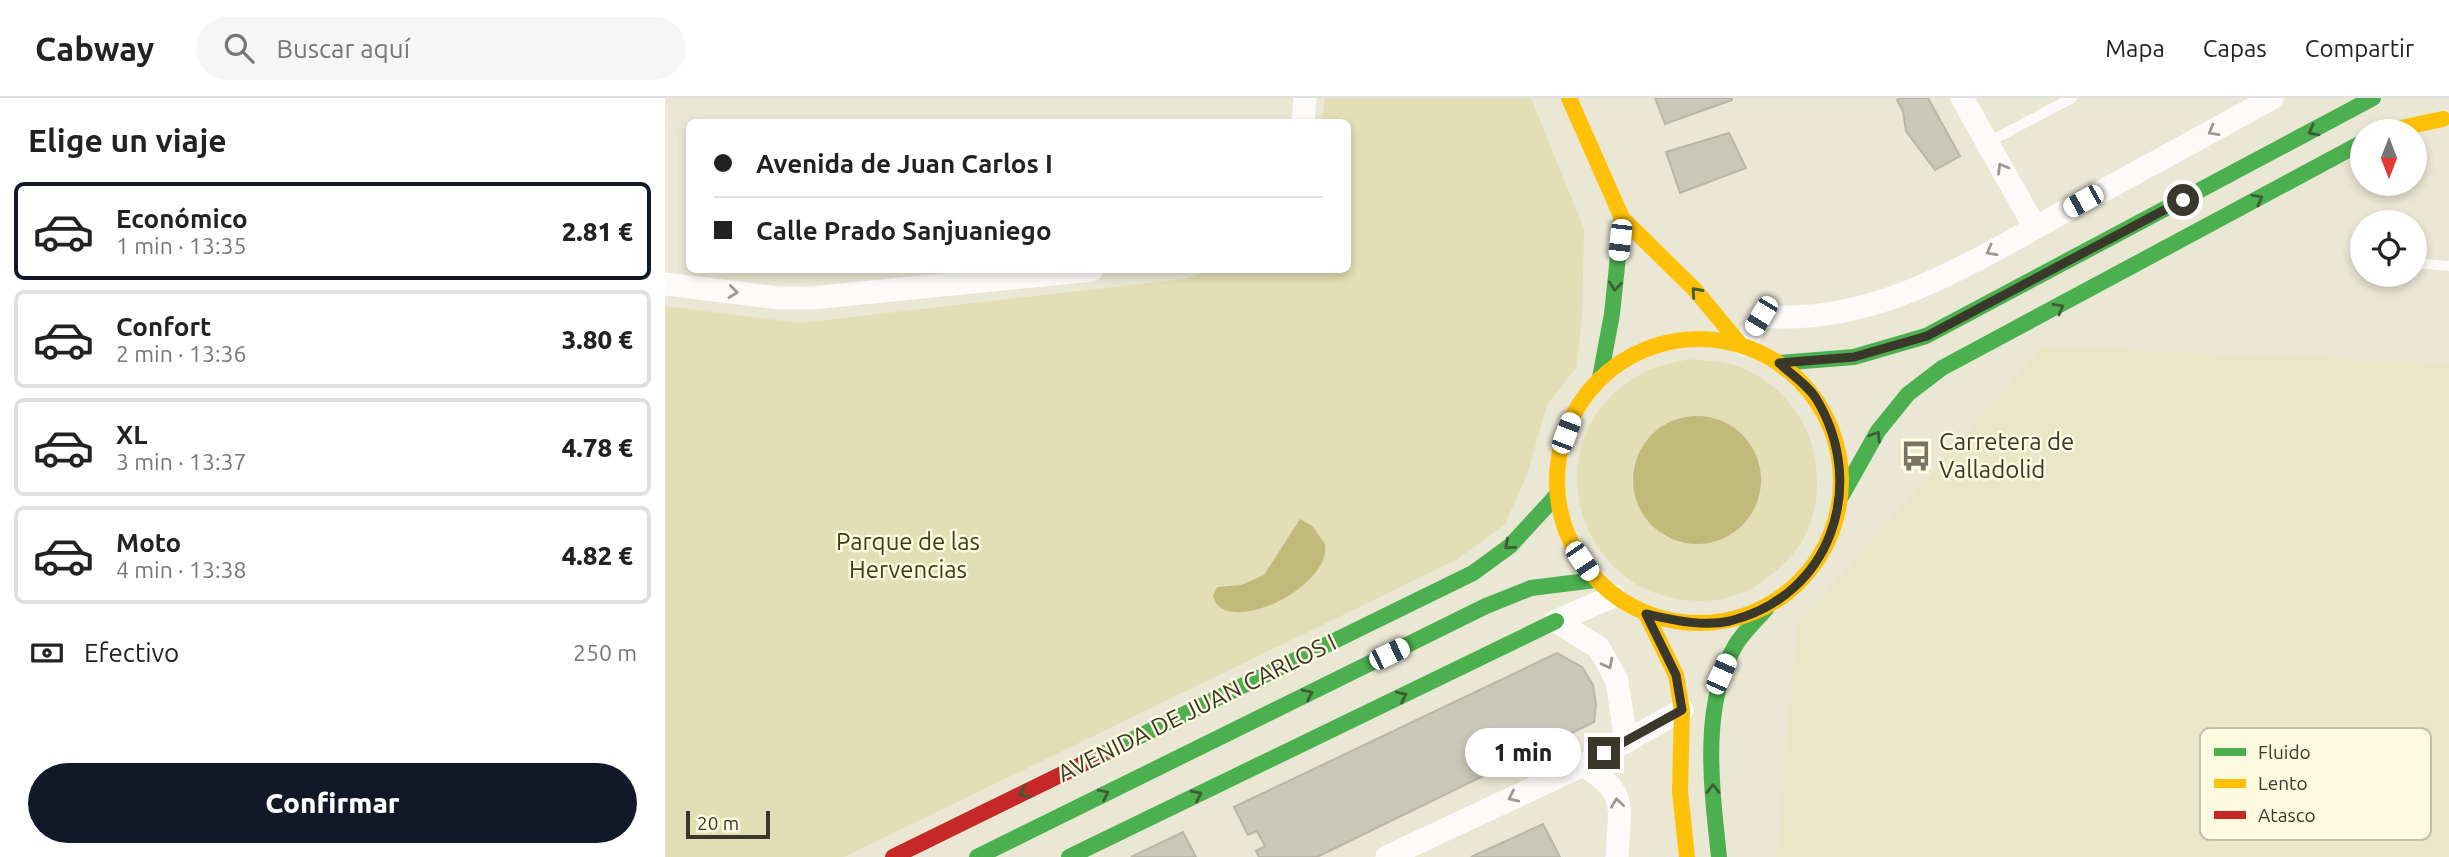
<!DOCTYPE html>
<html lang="es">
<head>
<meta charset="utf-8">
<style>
  body { margin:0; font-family:Ubuntu,sans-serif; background:#f6f6f6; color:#222; height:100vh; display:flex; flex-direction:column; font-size:26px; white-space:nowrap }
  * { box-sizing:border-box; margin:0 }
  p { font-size:23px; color:#767676 }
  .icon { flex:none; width:38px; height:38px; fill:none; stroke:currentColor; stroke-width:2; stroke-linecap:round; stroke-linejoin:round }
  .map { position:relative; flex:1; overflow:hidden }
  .details { display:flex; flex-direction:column; background:#fff; width:665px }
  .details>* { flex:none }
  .hud { position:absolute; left:21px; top:21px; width:665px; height:154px; border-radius:10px; box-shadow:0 4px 10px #0003; display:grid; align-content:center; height:154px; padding:0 28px; background:#fff }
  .needle { width:46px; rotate:180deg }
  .tools { position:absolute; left:1685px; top:21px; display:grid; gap:14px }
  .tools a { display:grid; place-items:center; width:77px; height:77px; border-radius:50%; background:#fff; box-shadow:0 4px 10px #0003; font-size:35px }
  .scale { position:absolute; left:21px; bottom:18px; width:84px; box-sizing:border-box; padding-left:7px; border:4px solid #3a382b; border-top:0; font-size:19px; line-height:24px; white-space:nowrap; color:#3a382b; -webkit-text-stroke:5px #fefbe0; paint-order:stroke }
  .end { position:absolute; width:32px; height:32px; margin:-16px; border:9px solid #3a382b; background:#fff; box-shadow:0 0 0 4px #fff }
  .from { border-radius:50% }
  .bubble { position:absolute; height:49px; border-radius:24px; background:#fff; box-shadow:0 4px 10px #0003; font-size:23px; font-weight:800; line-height:49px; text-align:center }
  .car { position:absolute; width:21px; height:42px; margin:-21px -10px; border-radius:9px; box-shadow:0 0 5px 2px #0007; background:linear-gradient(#fff 24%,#345 0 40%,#fff 0 76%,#345 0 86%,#fff 0) }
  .hud b { display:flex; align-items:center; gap:24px; height:66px; font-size:26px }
  .hud b+b { border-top:2px solid #e0e0e0 }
  .hud i { width:18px; height:18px; background:#222 }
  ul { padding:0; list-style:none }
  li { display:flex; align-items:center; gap:21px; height:98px; margin:0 14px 10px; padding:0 14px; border:4px solid #e0e0e0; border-radius:10px }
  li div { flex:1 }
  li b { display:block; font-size:26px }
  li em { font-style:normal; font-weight:800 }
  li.selected { border-color:#111827 }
  li>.icon { width:63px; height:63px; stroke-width:1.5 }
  h2 { padding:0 28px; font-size:32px; line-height:84px }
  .pay { display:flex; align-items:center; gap:18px; height:77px; padding:0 28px; font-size:26px }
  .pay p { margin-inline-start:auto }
  .primary-button { display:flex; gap:14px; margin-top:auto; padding:14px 28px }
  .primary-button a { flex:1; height:80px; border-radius:42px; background:#111827; color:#fff; font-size:28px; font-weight:800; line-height:80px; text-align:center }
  header { display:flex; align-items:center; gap:42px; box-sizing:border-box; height:98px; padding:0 35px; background:#fff; border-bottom:2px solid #e0e0e0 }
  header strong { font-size:33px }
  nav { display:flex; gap:38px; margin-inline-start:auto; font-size:24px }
  .search { width:490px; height:63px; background:#f6f6f6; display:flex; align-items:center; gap:18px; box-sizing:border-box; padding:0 24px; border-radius:38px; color:#767676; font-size:26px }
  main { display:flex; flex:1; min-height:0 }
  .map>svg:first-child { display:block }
  .built { fill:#ebe6c7 }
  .green { fill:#e3deb5; fill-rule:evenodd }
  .water { fill:#c2ba7a }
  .building { fill:#c9c7b8; stroke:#b8b6a7; stroke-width:2 }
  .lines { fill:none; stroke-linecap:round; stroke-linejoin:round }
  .lane { stroke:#fcfbf9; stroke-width:10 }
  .street { stroke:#fcfbf9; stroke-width:23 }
  .fast { stroke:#4caf50; stroke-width:16 }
  .slow { stroke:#ffc107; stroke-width:16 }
  .jam { stroke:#c62828; stroke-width:16 }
  .oneway { stroke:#9b9a92 }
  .oneway2 { stroke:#3f5c36 }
  .route { stroke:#3a382b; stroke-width:9 }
  .labels { text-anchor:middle; stroke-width:5; stroke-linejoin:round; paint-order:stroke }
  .poi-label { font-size:24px; fill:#3a382b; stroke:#fefbe0; text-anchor:start }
  .park-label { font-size:24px; fill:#403b17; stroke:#fefbe0 }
  .street-label { font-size:24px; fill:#3a382b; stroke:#fefbe0 }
  .key { fill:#fefbe0; stroke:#c3c0aa; stroke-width:2 }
  .key-label { font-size:19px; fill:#3a382b }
</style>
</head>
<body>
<header>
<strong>Cabway</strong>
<div class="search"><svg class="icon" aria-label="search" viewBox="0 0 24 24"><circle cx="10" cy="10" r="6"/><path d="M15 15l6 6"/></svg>Buscar aquí</div>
<nav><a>Mapa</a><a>Capas</a><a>Compartir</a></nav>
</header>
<main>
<section class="details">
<h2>Elige un viaje</h2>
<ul>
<li class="selected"><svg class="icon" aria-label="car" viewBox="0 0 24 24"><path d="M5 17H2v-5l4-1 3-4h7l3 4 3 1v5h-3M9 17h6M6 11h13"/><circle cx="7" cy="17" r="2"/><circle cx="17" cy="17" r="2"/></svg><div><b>Económico</b><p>1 min · 13:35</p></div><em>2.81 €</em></li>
<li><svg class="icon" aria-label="car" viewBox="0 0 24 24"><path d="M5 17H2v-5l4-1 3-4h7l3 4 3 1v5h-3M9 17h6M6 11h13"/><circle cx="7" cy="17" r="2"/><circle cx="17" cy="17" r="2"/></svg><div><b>Confort</b><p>2 min · 13:36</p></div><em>3.80 €</em></li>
<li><svg class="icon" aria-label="car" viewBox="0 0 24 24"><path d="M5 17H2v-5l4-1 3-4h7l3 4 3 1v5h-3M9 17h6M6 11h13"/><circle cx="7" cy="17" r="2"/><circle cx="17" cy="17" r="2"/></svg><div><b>XL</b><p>3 min · 13:37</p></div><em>4.78 €</em></li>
<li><svg class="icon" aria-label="car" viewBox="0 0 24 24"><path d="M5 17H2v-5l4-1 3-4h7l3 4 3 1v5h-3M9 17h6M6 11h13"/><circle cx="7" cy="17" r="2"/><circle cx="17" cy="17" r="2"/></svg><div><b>Moto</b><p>4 min · 13:38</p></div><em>4.82 €</em></li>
</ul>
<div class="pay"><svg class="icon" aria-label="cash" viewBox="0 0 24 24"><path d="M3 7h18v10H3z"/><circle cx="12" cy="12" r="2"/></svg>Efectivo<p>250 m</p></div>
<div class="primary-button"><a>Confirmar</a></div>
</section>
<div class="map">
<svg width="1784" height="759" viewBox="0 0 1784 759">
  <rect width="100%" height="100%" fill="#eae7d4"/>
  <!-- built -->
  <path class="built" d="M 1378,249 L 1784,265 L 1784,759 L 1112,759 L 1132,527 Z"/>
  <!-- green -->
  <path class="green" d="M 660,0 L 866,0 L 919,131 L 917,223 L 911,270 L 882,307 L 862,377 L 840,426 L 791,462 L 179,759 L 0,759 L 0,208 L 135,225 L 518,181 L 548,172 L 682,172 L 682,24 L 657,24 Z
    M 1023,261 C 1036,263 1052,262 1065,266 C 1132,286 1164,351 1148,417 C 1141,445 1122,466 1098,483 C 1080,497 1057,503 1034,503 C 905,501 864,329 982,273 C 994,267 1010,265 1023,261 ZM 978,347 L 1037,446 L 1016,445 L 997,437 L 967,385 L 969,365 Z"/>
  <!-- water -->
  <path class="water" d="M968 382a64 64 0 1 1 128 0a64 64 0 1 1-128 0Z
    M 635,421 L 647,428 L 660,446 C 667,490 559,541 548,498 L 552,489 L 576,487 L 599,477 Z"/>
  <!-- building -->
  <path class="building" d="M 990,0 L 1067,0 L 1067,2 L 1000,26 Z
    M 1235,0 L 1263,0 L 1295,58 L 1270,72 L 1241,33 L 1238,13 L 1232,2 Z
    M 1064,35 L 1081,70 L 1015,95 L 1001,54 Z
    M 892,555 L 917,569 L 928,587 L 931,607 L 929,624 L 652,759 L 594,759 L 591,753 L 600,748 L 592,733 L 583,737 L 569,709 Z
    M 878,726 L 895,759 L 806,759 Z
    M 518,734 L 531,759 L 466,759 Z"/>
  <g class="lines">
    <!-- lane -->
    <path class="lane" d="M 1322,45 L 1407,0
      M 1750,165 L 1784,168"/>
    <!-- street -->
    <path class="street" d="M 1297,0 L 1370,129
      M 638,24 L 640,0
      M 0,186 L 114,200 L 147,200 L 427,172
      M 1079,247 L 1096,218 C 1213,228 1308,163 1406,110 C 1474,73 1541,37 1607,0
      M 891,523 L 934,550 L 952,583 L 961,644
      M 891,523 L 949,498
      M 918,667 C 965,696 954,708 952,759
      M 722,759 L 918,667 L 1017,612"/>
    <!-- fast -->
    <path class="fast" d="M 1114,265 L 1189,259 L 1261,238 L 1708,0
      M 935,280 L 947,216 L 957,120
      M 1177,397 L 1213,333 L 1243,296 L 1277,270 L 1698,44
      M 436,657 L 808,475 L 845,448 L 891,398
      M 312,759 L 821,508 L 866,490 L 930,482
      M 404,759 L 891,523
      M 1054,759 C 1047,692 1035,609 1070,548 C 1078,534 1091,523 1101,511"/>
    <!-- slow -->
    <path class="slow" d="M 904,0 L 957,120 L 1030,192 L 1075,246
      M 1721,33 L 1778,21
      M892 383a142 142 0 1 1 284 0a142 142 0 1 1-284 0Z
      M 981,516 L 1011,577 L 1017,612 L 1015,693 L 1022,759"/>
    <!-- jam -->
    <path class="jam" d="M 228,759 L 436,657"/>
  </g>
  <!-- one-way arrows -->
  <defs><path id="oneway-chevron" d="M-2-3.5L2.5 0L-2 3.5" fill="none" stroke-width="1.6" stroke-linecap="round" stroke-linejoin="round" transform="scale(1.75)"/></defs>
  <g class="oneway">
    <use href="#oneway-chevron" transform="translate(1548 33) rotate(151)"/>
    <use href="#oneway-chevron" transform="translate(1337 70) rotate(-120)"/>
    <use href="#oneway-chevron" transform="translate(1326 153) rotate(151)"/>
    <use href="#oneway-chevron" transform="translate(68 194) rotate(7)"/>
    <use href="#oneway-chevron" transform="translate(943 566) rotate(62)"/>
    <use href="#oneway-chevron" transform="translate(848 699) rotate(155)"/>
    <use href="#oneway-chevron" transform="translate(952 705) rotate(-98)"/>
  </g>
  <g class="oneway2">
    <use href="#oneway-chevron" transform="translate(1648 33) rotate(152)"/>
    <use href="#oneway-chevron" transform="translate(1593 101) rotate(-29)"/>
    <use href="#oneway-chevron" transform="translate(950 188) rotate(96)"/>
    <use href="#oneway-chevron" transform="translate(1031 194) rotate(-132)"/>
    <use href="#oneway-chevron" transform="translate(1394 210) rotate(-29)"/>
    <use href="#oneway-chevron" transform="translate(1211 338) rotate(-58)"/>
    <use href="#oneway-chevron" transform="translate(844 447) rotate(138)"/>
    <use href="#oneway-chevron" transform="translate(643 596) rotate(-26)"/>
    <use href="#oneway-chevron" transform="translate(737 598) rotate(-26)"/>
    <use href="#oneway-chevron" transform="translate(1048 691) rotate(-91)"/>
    <use href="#oneway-chevron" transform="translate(359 695) rotate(154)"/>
    <use href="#oneway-chevron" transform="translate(439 696) rotate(-26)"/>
    <use href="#oneway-chevron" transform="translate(532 697) rotate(-26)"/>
  </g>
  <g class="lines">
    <!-- route -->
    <path class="route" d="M 939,655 L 1017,612 L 1011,577 L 981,516 C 1009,522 1037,529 1065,523 C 1166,498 1203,388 1152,302 C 1144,288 1126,276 1114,265 L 1189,259 L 1262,238 L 1518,102"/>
  </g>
  <!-- icons -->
  <defs>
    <g id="bus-bare" transform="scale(2.415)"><path d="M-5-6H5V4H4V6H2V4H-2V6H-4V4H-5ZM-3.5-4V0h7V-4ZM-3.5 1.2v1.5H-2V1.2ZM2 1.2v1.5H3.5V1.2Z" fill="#787566" stroke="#fefbe0" stroke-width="2.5" paint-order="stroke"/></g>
  </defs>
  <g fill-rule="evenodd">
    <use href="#bus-bare" x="1251" y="358"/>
  </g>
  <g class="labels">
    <!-- poi labels -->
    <g class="poi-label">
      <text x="1274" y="352">Carretera de<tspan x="1274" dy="28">Valladolid</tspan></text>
    </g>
    <!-- park labels -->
    <g class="park-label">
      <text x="243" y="452">Parque de las<tspan x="243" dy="28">Hervencias</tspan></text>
    </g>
    <!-- street labels -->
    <g class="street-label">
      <text transform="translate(532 610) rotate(-26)" y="8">AVENIDA DE JUAN CARLOS I</text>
    </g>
  </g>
  <!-- legend -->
  <rect x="1535" y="630" width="231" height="112" rx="10" class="key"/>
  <rect x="1549" y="650" width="32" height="8" fill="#4caf50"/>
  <rect x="1549" y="681" width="32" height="9" fill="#ffc107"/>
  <rect x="1549" y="713" width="32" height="8" fill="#c62828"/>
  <g class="key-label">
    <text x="1593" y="661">Fluido</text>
    <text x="1593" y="692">Lento</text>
    <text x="1593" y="724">Atasco</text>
  </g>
</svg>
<div class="tools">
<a><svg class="needle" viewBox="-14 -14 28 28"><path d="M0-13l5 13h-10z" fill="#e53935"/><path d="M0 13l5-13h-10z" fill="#767676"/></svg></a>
<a><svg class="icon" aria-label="locate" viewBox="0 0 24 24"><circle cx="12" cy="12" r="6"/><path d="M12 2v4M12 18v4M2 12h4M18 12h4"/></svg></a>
</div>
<div class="scale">20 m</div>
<i class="end from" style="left:1518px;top:102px"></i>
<i class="end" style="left:939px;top:655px"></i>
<div class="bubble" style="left:800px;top:630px;width:116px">1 min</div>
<i class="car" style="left:1418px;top:103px;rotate:241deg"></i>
<i class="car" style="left:955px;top:142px;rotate:186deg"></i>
<i class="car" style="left:1096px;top:218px;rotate:211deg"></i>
<i class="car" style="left:901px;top:335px;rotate:21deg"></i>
<i class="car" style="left:917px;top:463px;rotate:146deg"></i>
<i class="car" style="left:724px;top:556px;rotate:64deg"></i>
<i class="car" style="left:1056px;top:576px;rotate:24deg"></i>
<div class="hud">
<b><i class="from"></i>Avenida de Juan Carlos I</b>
<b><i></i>Calle Prado Sanjuaniego</b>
</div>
</div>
</main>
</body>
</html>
